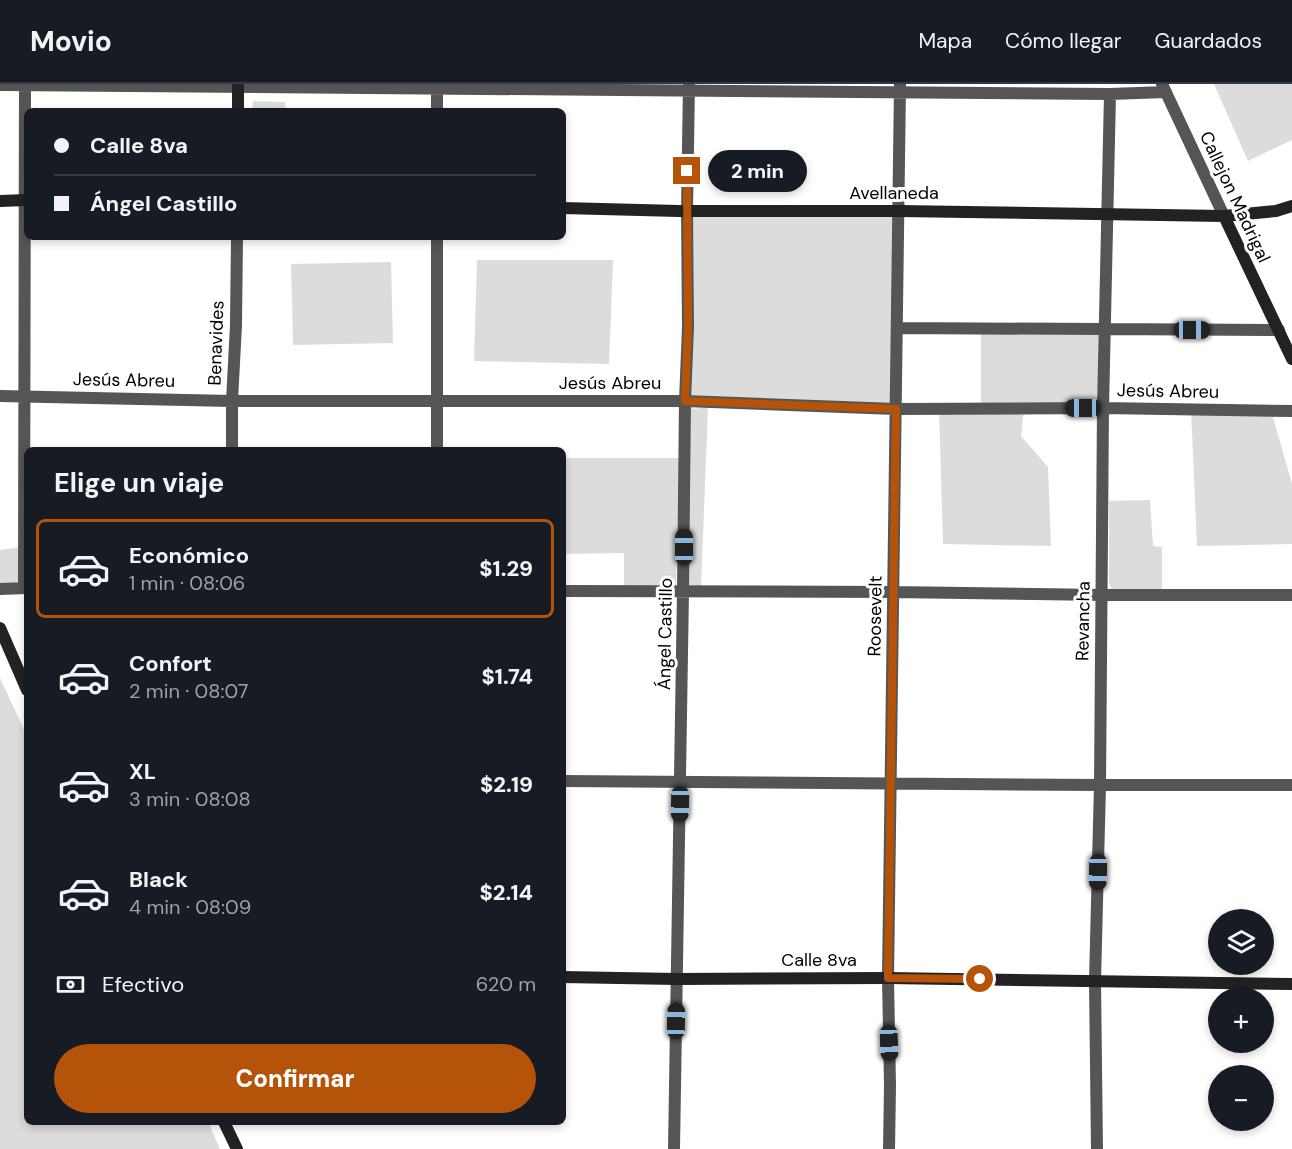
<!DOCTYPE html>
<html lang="es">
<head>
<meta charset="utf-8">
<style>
  body { margin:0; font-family:"DM Sans",sans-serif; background:#20242c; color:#f1f3f6; height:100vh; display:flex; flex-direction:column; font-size:22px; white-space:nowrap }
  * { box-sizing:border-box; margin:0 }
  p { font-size:20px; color:#9ea1a6 }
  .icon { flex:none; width:33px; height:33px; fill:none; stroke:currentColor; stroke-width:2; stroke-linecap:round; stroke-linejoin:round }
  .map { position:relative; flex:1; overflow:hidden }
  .panel { position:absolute; left:24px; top:363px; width:542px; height:678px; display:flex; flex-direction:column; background:#171b24; border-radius:9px; box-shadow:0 3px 9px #0003 }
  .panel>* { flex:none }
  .hud { position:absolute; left:24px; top:24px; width:542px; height:132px; border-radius:9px; box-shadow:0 3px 9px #0003; display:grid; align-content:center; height:132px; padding:0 30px; background:#171b24 }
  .controls { position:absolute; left:1208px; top:825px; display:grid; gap:12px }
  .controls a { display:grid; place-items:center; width:66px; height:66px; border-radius:50%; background:#171b24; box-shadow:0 3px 9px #0003; font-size:30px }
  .end { position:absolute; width:27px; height:27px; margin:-14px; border:8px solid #b45309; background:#fff; box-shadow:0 0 0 3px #fff }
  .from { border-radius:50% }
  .bubble { position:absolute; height:42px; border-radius:21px; background:#171b24; box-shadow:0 3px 9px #0003; font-size:20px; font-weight:800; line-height:42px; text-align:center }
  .car { position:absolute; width:18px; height:36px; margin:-18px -9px; border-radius:8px; box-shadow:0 0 4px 2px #0007; background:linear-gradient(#222 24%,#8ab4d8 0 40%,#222 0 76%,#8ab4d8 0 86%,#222 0) }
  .hud b { display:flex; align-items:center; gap:21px; height:57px; font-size:22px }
  .hud b+b { border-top:2px solid #363941 }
  .hud i { width:15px; height:15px; background:#f1f3f6 }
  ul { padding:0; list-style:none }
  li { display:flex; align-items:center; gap:18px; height:99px; margin:0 12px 9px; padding:0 18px; border:3px solid transparent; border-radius:9px }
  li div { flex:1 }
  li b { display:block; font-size:22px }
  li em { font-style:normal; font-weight:800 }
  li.on { border-color:#b45309 }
  li>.icon { width:54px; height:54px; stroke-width:1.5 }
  h2 { padding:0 30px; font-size:27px; line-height:72px }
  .pay { display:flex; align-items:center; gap:15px; height:66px; padding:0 30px; font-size:22px }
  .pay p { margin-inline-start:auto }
  .action { display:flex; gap:12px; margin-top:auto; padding:12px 30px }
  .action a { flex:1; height:69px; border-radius:36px; background:#b45309; color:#fff; font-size:24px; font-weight:800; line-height:69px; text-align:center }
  header { display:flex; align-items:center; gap:36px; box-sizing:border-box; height:84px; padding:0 30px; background:#171b24; border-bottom:2px solid #363941 }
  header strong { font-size:28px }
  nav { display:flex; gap:33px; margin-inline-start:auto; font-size:21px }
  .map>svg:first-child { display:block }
  .green { fill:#dcdcdc }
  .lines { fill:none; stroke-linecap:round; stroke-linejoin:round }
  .street { stroke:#555; stroke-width:12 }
  .secondary { stroke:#222; stroke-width:12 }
  .route { stroke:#b45309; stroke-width:8 }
  .labels { text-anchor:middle; stroke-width:6; stroke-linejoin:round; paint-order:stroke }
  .street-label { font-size:18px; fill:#000; stroke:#fff }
</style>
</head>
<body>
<header>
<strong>Movio</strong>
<nav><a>Mapa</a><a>Cómo llegar</a><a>Guardados</a></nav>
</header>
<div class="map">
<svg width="1292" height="1065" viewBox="0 0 1292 1065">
  <rect width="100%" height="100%" fill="#fff"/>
  <!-- green -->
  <path class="green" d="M 1214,0 L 1292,0 L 1292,56 L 1248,77 Z
    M 253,17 L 285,18 L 286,27 L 252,27 Z
    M 687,127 L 899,127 L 896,325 L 686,318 L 694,325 L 708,323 L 701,503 L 690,502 L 688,496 L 688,469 L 677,470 L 676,501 L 624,503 L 624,469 L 563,470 L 562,374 L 685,374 Z
    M 477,176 L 613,176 L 609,280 L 474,277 Z
    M 391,178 L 393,259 L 293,261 L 291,180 Z
    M 981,244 L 1105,245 L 1103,324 L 1024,325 L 1021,352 L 1048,383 L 1051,462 L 943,460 L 939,325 L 981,325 Z
    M 1191,325 L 1271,326 L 1292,400 L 1292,460 L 1197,462 Z
    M 273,363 L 437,363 L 437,366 L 273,366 Z
    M 1150,416 L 1153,462 L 1162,463 L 1162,506 L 1114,509 L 1111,504 L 1109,499 L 1109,417 Z
    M 21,463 L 18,499 L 0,501 L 0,466 Z
    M 0,594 L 27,652 L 27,1038 L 136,1038 L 138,1041 L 145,1038 L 208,1038 L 220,1065 L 0,1065 Z"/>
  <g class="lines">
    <!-- street -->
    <path class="street" d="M 1162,0 L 1224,132
      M 0,1 L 1110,10 L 1166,8
      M 437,27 L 437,0
      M 437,153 L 437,366
      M 897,244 L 1279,246
      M 0,312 L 232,317 L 685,317 L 896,325 L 1103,324 L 1292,327
      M 232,366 L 232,317 L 236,241 L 237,153
      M 24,504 L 25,0
      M 0,505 L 27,504
      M 562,507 L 893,508 L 1102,511 L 1292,511
      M 562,697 L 1100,701 L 1292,701
      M 674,1065 L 683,507 L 685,317 L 688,243 L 687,127 L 689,0
      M 889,1065 L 890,1002 L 888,894 L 900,1
      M 1097,1065 L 1095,897 L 1100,701 L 1103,324 L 1110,10"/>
    <!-- secondary -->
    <path class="secondary" d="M 238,27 L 238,0
      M 0,117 L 27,116
      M 562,124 L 679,127 L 899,127 L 1224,132 L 1276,127 L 1292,122
      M 1224,132 L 1292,275
      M 0,544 L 27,606
      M 562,893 L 677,895 L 888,894 L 1292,900
      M 224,1038 L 237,1065"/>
  </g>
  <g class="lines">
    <!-- route -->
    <path class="route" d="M 687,87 L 688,243 L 685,317 L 896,325 L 888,894 L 980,895"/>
  </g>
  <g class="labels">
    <!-- street labels -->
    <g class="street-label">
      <text x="894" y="115">Avellaneda</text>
      <text transform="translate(1235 113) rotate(65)" y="6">Callejon Madrigal</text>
      <text transform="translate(216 259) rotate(-88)" y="6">Benavides</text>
      <text transform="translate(124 296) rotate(1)" y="6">Jesús Abreu</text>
      <text x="610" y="305">Jesús Abreu</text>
      <text transform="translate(1168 307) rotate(1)" y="6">Jesús Abreu</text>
      <text transform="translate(875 532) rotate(-89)" y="6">Roosevelt</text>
      <text transform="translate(1083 537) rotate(-89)" y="6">Revancha</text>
      <text transform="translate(665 550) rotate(-89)" y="6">Ángel Castillo</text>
      <text x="819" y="882">Calle 8va</text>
    </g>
  </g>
</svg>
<div class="controls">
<a><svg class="icon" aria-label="layers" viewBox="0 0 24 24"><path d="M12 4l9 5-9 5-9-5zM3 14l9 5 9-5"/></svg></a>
<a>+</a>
<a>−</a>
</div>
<i class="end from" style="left:980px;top:895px"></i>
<i class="end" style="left:687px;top:87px"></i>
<div class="bubble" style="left:708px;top:66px;width:99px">2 min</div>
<i class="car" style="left:1192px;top:246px;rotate:90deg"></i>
<i class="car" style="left:1083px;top:324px;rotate:270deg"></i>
<i class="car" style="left:684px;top:463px;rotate:0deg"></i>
<i class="car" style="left:680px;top:720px;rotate:181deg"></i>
<i class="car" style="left:1098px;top:788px;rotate:181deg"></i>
<i class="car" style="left:676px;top:937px;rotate:1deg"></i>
<i class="car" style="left:889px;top:959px;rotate:178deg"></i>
<div class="hud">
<b><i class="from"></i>Calle 8va</b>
<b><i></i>Ángel Castillo</b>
</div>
<section class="panel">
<h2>Elige un viaje</h2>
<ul>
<li class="on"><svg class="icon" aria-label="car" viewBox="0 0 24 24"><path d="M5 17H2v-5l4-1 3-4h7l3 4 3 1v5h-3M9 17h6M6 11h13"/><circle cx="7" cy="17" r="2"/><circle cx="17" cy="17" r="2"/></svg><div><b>Económico</b><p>1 min · 08:06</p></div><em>$1.29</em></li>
<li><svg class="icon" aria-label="car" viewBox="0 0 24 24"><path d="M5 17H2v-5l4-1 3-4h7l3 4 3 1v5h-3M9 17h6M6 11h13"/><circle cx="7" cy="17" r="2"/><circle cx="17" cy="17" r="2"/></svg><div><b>Confort</b><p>2 min · 08:07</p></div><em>$1.74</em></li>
<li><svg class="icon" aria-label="car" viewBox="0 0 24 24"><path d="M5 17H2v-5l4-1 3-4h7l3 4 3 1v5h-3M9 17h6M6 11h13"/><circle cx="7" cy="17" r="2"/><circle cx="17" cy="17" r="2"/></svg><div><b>XL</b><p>3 min · 08:08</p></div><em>$2.19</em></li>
<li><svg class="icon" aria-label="car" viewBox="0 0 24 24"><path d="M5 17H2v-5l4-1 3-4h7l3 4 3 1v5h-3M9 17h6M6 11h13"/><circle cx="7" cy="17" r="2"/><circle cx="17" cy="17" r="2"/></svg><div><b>Black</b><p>4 min · 08:09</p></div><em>$2.14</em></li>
</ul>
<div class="pay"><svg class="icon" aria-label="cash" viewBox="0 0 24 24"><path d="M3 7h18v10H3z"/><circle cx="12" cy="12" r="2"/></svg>Efectivo<p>620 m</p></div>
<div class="action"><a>Confirmar</a></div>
</section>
</div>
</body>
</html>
